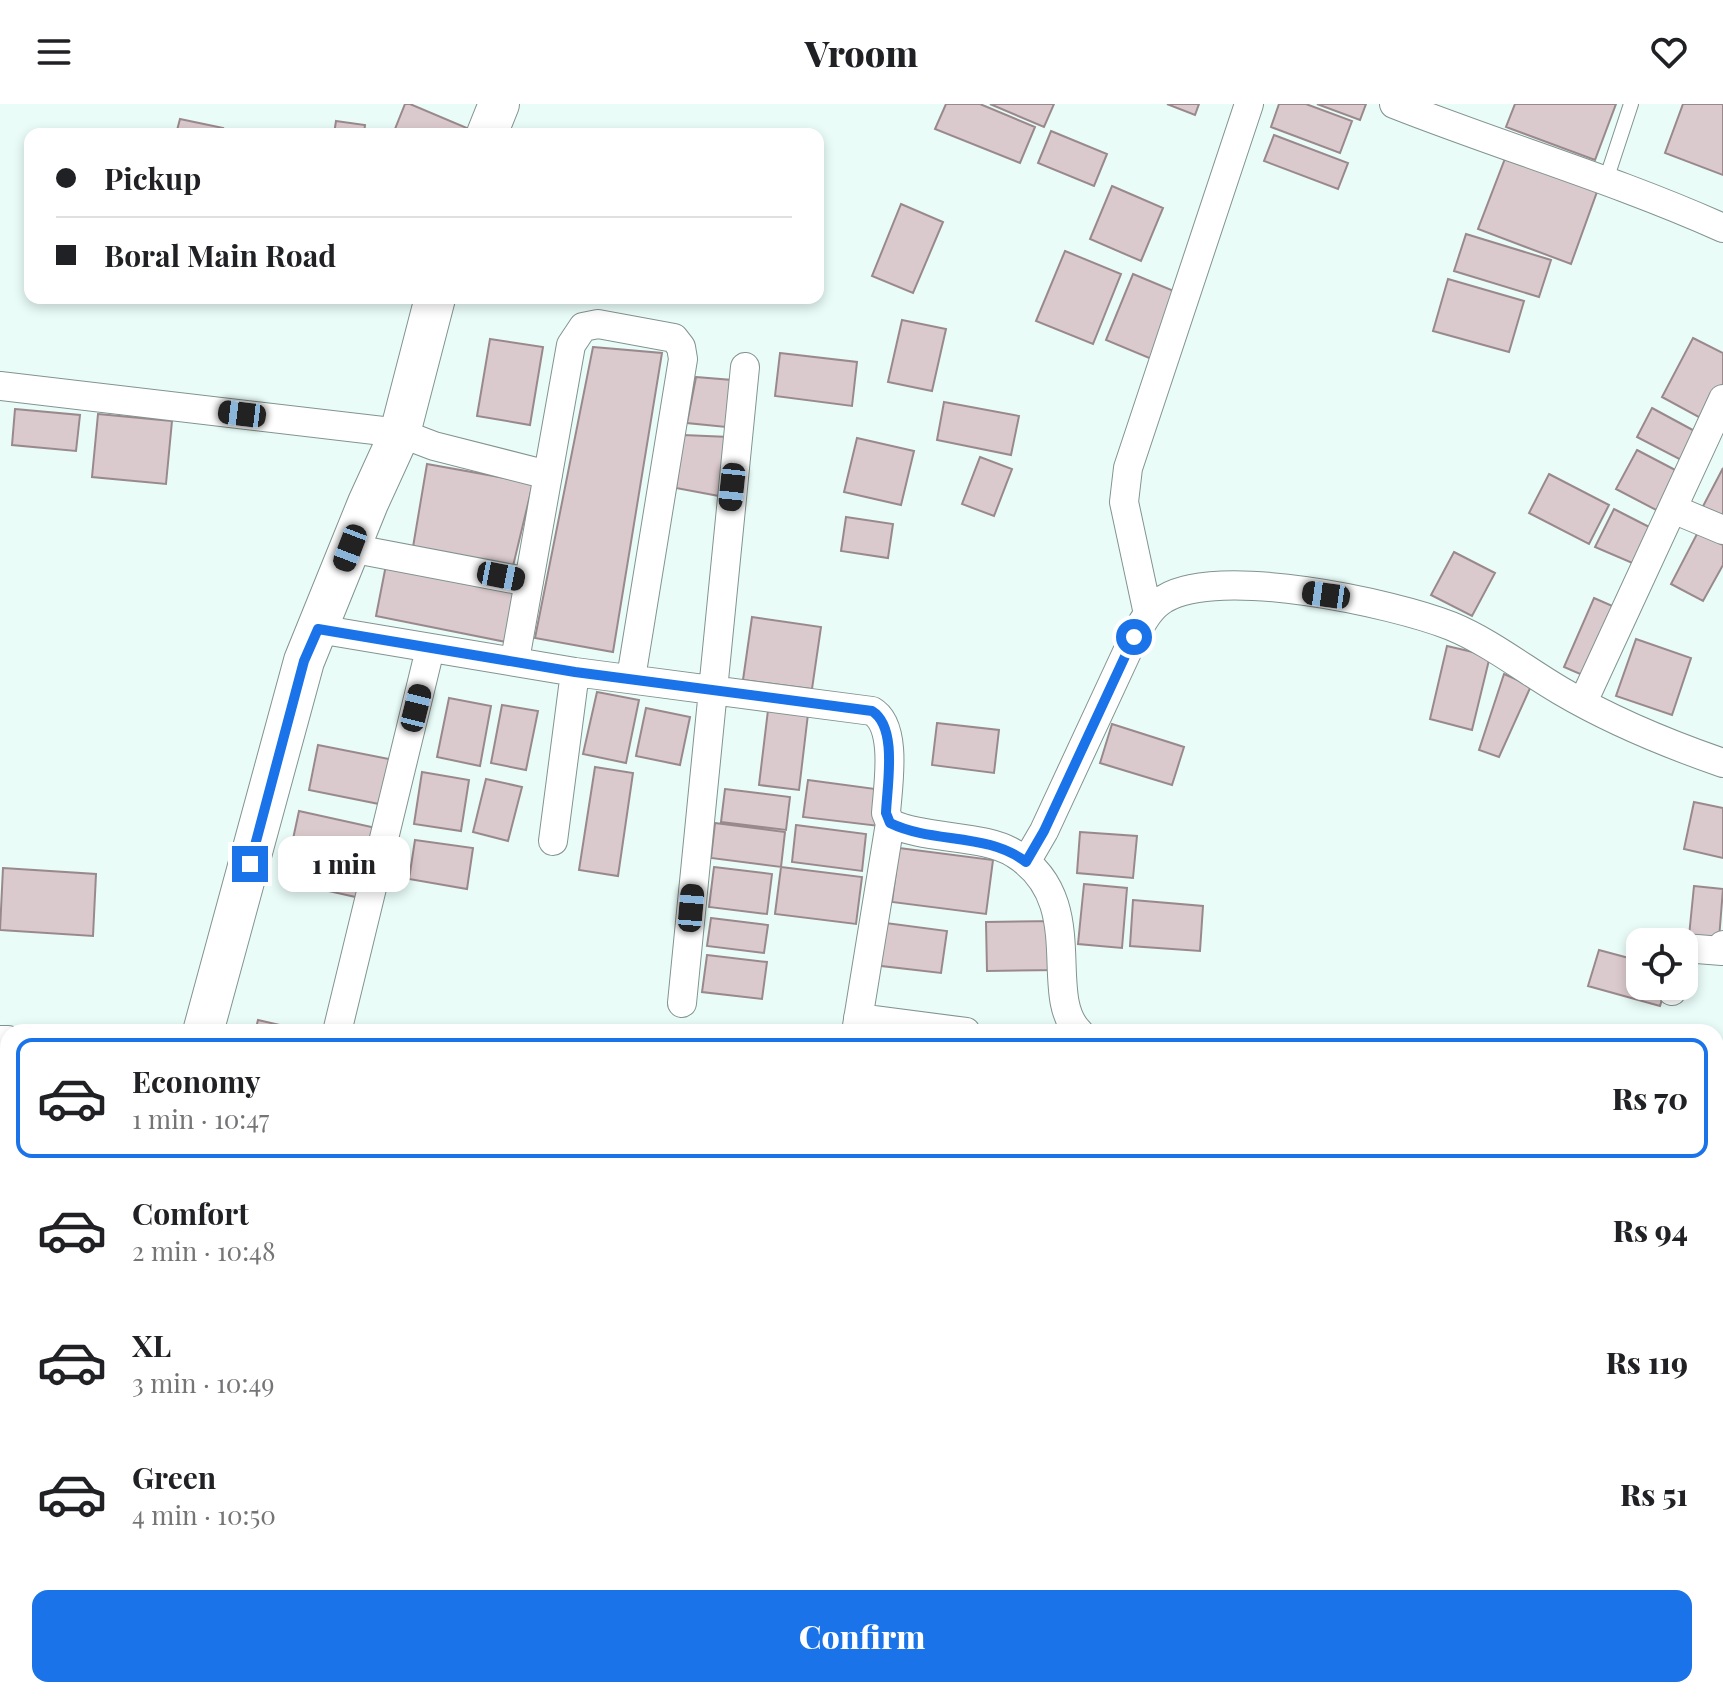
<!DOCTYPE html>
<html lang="en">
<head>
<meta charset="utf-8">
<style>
  body { margin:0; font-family:"Playfair Display",serif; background:#f2f2f2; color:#202124; height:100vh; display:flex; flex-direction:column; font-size:30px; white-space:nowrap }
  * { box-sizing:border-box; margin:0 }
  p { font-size:26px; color:#757577 }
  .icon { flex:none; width:44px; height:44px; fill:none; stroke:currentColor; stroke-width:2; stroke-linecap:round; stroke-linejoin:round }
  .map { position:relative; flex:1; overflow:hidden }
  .side { position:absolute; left:0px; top:920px; width:1724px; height:674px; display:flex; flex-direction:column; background:#fff; border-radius:24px 24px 0 0; box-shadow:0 4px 12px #0003 }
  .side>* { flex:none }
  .top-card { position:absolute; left:24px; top:24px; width:800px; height:176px; border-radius:16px; box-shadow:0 4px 12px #0003; display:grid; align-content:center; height:176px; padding:0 32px; background:#fff }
  .fabs { position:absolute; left:1626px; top:824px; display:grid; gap:16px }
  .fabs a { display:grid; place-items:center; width:72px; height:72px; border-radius:16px; background:#fff; box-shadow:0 4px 12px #0003; font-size:40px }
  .end { position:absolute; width:36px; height:36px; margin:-18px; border:10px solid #1a73e8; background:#fff; box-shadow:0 0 0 4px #fff }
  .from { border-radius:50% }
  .bubble { position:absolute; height:56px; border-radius:16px; background:#fff; box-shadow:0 4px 12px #0003; font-size:26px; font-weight:800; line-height:56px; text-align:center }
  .car { position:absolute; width:24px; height:48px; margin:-24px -12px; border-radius:10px; box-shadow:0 0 6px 2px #0007; background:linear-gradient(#222 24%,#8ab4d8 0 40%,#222 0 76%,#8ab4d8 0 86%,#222 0) }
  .top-card b { display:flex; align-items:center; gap:28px; height:76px; font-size:30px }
  .top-card b+b { border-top:2px solid #e0e0e0 }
  .top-card i { width:20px; height:20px; background:#202124 }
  ul { padding:14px 0 0; list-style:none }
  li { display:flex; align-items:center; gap:24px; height:120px; margin:0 16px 12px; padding:0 16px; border:4px solid transparent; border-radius:16px }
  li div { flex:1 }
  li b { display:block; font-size:30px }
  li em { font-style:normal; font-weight:800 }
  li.active { border-color:#1a73e8 }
  li>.icon { width:72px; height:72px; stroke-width:1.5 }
  .action { display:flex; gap:16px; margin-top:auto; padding:16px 32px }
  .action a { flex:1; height:92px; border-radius:16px; background:#1a73e8; color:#fff; font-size:32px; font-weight:800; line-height:92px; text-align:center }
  header { display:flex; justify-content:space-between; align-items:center; height:104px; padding:0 32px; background:#fff; font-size:36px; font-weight:800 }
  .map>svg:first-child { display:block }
  .water { fill:#43c9b9; stroke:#39998e; stroke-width:2 }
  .building { fill:#dbcacd; stroke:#9a898c; stroke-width:2 }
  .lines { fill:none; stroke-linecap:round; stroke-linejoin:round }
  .service-casing { stroke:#829390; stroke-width:16 }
  .minor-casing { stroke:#829390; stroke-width:30 }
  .secondary-casing { stroke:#829390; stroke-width:42 }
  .service { stroke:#fff; stroke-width:14 }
  .minor { stroke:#fff; stroke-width:28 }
  .secondary { stroke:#fff; stroke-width:40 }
  .route { stroke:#1a73e8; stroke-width:10 }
</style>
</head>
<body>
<header><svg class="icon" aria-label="menu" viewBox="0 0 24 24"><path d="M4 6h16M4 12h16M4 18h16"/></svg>Vroom<svg class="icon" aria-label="heart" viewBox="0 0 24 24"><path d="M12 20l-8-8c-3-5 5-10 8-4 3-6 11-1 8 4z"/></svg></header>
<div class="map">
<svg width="1723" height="1593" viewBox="0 0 1723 1593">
  <rect width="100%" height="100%" fill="#e9fcf8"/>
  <!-- water -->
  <path class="water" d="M 607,1586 L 851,1586 L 851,1593 L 606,1593 Z"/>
  <!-- building -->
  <path class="building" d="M 405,0 L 410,0 L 474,27 L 473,30 L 393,30 Z
    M 946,0 L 980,0 L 1035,23 L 1020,59 L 935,25 Z
    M 990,0 L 1054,0 L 1044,23 Z
    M 1167,0 L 1199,0 L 1195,11 Z
    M 1279,0 L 1306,0 L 1352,17 L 1340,49 L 1271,23 Z
    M 1317,0 L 1366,0 L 1360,16 Z
    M 1515,0 L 1616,0 L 1595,56 L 1506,23 Z
    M 1683,0 L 1723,0 L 1723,71 L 1665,49 Z
    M 180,15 L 223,24 L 221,30 L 176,30 Z
    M 336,17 L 365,21 L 364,30 L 334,30 Z
    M 1051,27 L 1107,50 L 1094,82 L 1038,59 Z
    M 1274,31 L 1348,59 L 1338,85 L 1264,57 Z
    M 1506,52 L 1598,85 L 1571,160 L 1478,125 Z
    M 1112,82 L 1163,104 L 1141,157 L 1090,135 Z
    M 901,100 L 943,118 L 913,189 L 872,172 Z
    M 1466,130 L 1551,156 L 1539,193 L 1454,167 Z
    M 1065,147 L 1121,170 L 1093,240 L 1036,217 Z
    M 1133,170 L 1181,190 L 1154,256 L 1106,236 Z
    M 1448,175 L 1524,197 L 1509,248 L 1433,227 Z
    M 902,216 L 946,225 L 932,287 L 888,278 Z
    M 1693,234 L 1723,249 L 1723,285 L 1706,317 L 1662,293 Z
    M 490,235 L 543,243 L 530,321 L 477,312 Z
    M 593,243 L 662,249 L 613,548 L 535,534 Z
    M 780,249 L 857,258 L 852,302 L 775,292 Z
    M 696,273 L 732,276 L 726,323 L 687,319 Z
    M 944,298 L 1019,312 L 1011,351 L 937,336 Z
    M 1652,304 L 1702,331 L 1687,359 L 1637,333 Z
    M 15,305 L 80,311 L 76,347 L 12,341 Z
    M 98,310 L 172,317 L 166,380 L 92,373 Z
    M 683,331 L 729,333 L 719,392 L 676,384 Z
    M 857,334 L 914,347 L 901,401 L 844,388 Z
    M 1637,346 L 1681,369 L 1660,408 L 1616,385 Z
    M 980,353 L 1012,365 L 994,412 L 962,400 Z
    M 427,360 L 533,379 L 513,462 L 413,443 Z
    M 1723,364 L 1723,420 L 1700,408 Z
    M 1549,370 L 1609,401 L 1589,440 L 1529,409 Z
    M 1614,405 L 1657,427 L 1637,461 L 1595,443 Z
    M 846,413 L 893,420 L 888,454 L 841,447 Z
    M 1698,428 L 1723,441 L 1723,461 L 1703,497 L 1671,480 Z
    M 1454,448 L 1495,469 L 1472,512 L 1431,491 Z
    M 386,461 L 516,487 L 506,538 L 376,512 Z
    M 1594,494 L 1617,504 L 1587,573 L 1564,563 Z
    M 752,513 L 821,523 L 812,585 L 743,576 Z
    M 1636,535 L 1691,554 L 1672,611 L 1616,592 Z
    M 1447,542 L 1490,552 L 1472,626 L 1430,615 Z
    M 1504,570 L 1531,582 L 1499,653 L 1479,646 Z
    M 597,588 L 639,596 L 626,659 L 583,650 Z
    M 449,594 L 491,602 L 480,662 L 437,653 Z
    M 502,601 L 538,607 L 526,666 L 491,659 Z
    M 646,604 L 690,613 L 680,661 L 636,652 Z
    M 768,606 L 808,610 L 799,686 L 759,681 Z
    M 937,619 L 999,626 L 994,669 L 932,661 Z
    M 1112,620 L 1184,643 L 1172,681 L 1100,659 Z
    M 318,641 L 394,656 L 384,701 L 309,686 Z
    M 595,663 L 633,669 L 618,772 L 579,766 Z
    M 422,668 L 469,676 L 461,727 L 414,720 Z
    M 486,675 L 522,683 L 508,737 L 473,728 Z
    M 808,676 L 883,686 L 879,722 L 803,713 Z
    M 725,685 L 790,693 L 786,726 L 721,718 Z
    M 1694,698 L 1723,704 L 1723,754 L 1684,745 Z
    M 299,707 L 376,724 L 360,794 L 284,777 Z
    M 715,719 L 785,728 L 781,763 L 711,754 Z
    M 796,721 L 866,730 L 862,767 L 792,758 Z
    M 1080,728 L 1137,732 L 1133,774 L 1077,769 Z
    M 415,736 L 473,744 L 467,785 L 409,775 Z
    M 899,744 L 993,756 L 986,810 L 892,798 Z
    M 714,763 L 772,770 L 767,810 L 709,803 Z
    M 781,763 L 862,773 L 856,820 L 775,810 Z
    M 3,764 L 96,770 L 93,832 L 0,826 Z
    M 1084,780 L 1127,784 L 1122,844 L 1078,840 Z
    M 1694,782 L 1723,785 L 1719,835 L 1689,832 Z
    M 1133,796 L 1203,802 L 1200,847 L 1130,842 Z
    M 711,814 L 768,821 L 764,849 L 707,842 Z
    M 1058,817 L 1059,866 L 987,867 L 986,818 Z
    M 878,818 L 947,827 L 941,869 L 873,861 Z
    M 1599,846 L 1640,857 L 1640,882 L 1666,882 L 1660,902 L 1588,882 Z
    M 707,851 L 767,858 L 762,895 L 702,888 Z
    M 258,916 L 310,928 L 255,928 Z
    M 1723,1527 L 1723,1578 L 1716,1576 L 1716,1557 Z
    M 384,1586 L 476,1586 L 476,1593 L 384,1593 Z
    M 496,1586 L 559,1586 L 559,1593 L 496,1593 Z
    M 1274,1586 L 1319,1586 L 1318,1593 L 1273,1593 Z
    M 1325,1586 L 1330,1586 L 1373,1593 L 1324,1593 Z
    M 1381,1586 L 1423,1586 L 1422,1593 L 1380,1591 Z"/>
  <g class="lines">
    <!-- service casing -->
    <g class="service-casing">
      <path id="service" d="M 1606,76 L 1631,0"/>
    </g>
    <!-- minor casing -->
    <g class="minor-casing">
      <path id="minor" d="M 1394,0 C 1503,43 1616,76 1723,124
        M 0,282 L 400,329 L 434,342 L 548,371
        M 1673,405 L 1723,426
        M 350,444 L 529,478
        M 1148,510 L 1124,398 L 1128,364 L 1249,0
        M 318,525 L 575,568 L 872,607 C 898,622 888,681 886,709 L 890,719 C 925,736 985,730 1015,750 C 1090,797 1041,891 1079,928
        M 515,556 L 571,241 L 583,223 L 598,220 L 674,234 L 681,243 L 683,255 L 631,574
        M 1583,598 L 1723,295
        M 553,737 L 575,568
        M 1026,758 L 1044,727 L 1134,533 C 1142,519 1150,503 1164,495 C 1218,461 1393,499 1451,522 C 1490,538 1525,566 1561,587 C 1612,617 1668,640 1723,659
        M 1684,844 L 1722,847 L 1723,841
        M 1672,887 L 1673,882
        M 682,899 L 745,263
        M 858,914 L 966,928
        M 337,928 L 430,545
        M 856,928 L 890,719
        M 0,936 L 8,936
        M 0,1218 L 8,1218
        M 1716,1368 L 1723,1370
        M 0,1543 L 8,1543
        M 587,1593 L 587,1586
        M 1249,1593 L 1250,1586"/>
    </g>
    <!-- secondary casing -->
    <g class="secondary-casing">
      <path id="secondary" d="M 487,30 L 499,0
        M 203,928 L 304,557 L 368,399 L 400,329 L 435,194
        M 58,1593 L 59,1586"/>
    </g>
    <!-- service -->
    <use href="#service" class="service"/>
    <!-- minor -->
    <use href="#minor" class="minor"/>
    <!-- secondary -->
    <use href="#secondary" class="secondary"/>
  </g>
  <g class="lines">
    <!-- route -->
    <path class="route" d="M 250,760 L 304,557 L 318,525 L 575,568 L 872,607 C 898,623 887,681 886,709 L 890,719 C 933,740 987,728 1026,758 L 1044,727 L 1134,533"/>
  </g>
</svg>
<div class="fabs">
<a><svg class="icon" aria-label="locate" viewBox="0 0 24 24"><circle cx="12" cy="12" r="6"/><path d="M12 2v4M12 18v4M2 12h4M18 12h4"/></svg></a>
</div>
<i class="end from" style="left:1134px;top:533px"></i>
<i class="end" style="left:250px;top:760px"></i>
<div class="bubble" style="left:278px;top:732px;width:132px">1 min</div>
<i class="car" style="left:242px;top:310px;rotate:277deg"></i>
<i class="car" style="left:732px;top:383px;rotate:186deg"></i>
<i class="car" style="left:350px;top:444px;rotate:201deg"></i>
<i class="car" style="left:501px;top:472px;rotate:101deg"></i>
<i class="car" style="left:1326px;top:491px;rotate:278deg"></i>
<i class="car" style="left:416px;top:604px;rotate:14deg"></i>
<i class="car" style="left:691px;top:804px;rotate:5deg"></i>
<div class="top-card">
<b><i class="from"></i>Pickup</b>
<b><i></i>Boral Main Road</b>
</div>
<section class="side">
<ul>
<li class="active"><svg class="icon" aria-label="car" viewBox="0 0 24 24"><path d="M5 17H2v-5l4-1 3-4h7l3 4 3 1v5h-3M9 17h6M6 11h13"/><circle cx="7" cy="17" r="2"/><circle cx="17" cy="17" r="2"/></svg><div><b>Economy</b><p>1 min · 10:47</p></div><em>Rs 70</em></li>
<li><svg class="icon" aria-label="car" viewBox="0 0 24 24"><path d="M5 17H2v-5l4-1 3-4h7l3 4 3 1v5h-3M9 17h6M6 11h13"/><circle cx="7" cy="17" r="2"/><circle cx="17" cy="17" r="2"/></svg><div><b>Comfort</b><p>2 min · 10:48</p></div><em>Rs 94</em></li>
<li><svg class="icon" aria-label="car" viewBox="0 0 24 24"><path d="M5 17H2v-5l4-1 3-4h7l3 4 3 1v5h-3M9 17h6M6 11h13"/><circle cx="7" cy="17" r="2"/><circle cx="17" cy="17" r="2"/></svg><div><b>XL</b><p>3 min · 10:49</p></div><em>Rs 119</em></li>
<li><svg class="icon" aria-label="car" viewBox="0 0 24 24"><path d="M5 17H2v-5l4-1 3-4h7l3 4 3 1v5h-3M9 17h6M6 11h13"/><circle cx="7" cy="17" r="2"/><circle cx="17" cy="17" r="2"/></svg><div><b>Green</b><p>4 min · 10:50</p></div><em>Rs 51</em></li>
</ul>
<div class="action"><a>Confirm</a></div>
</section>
</div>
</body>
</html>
